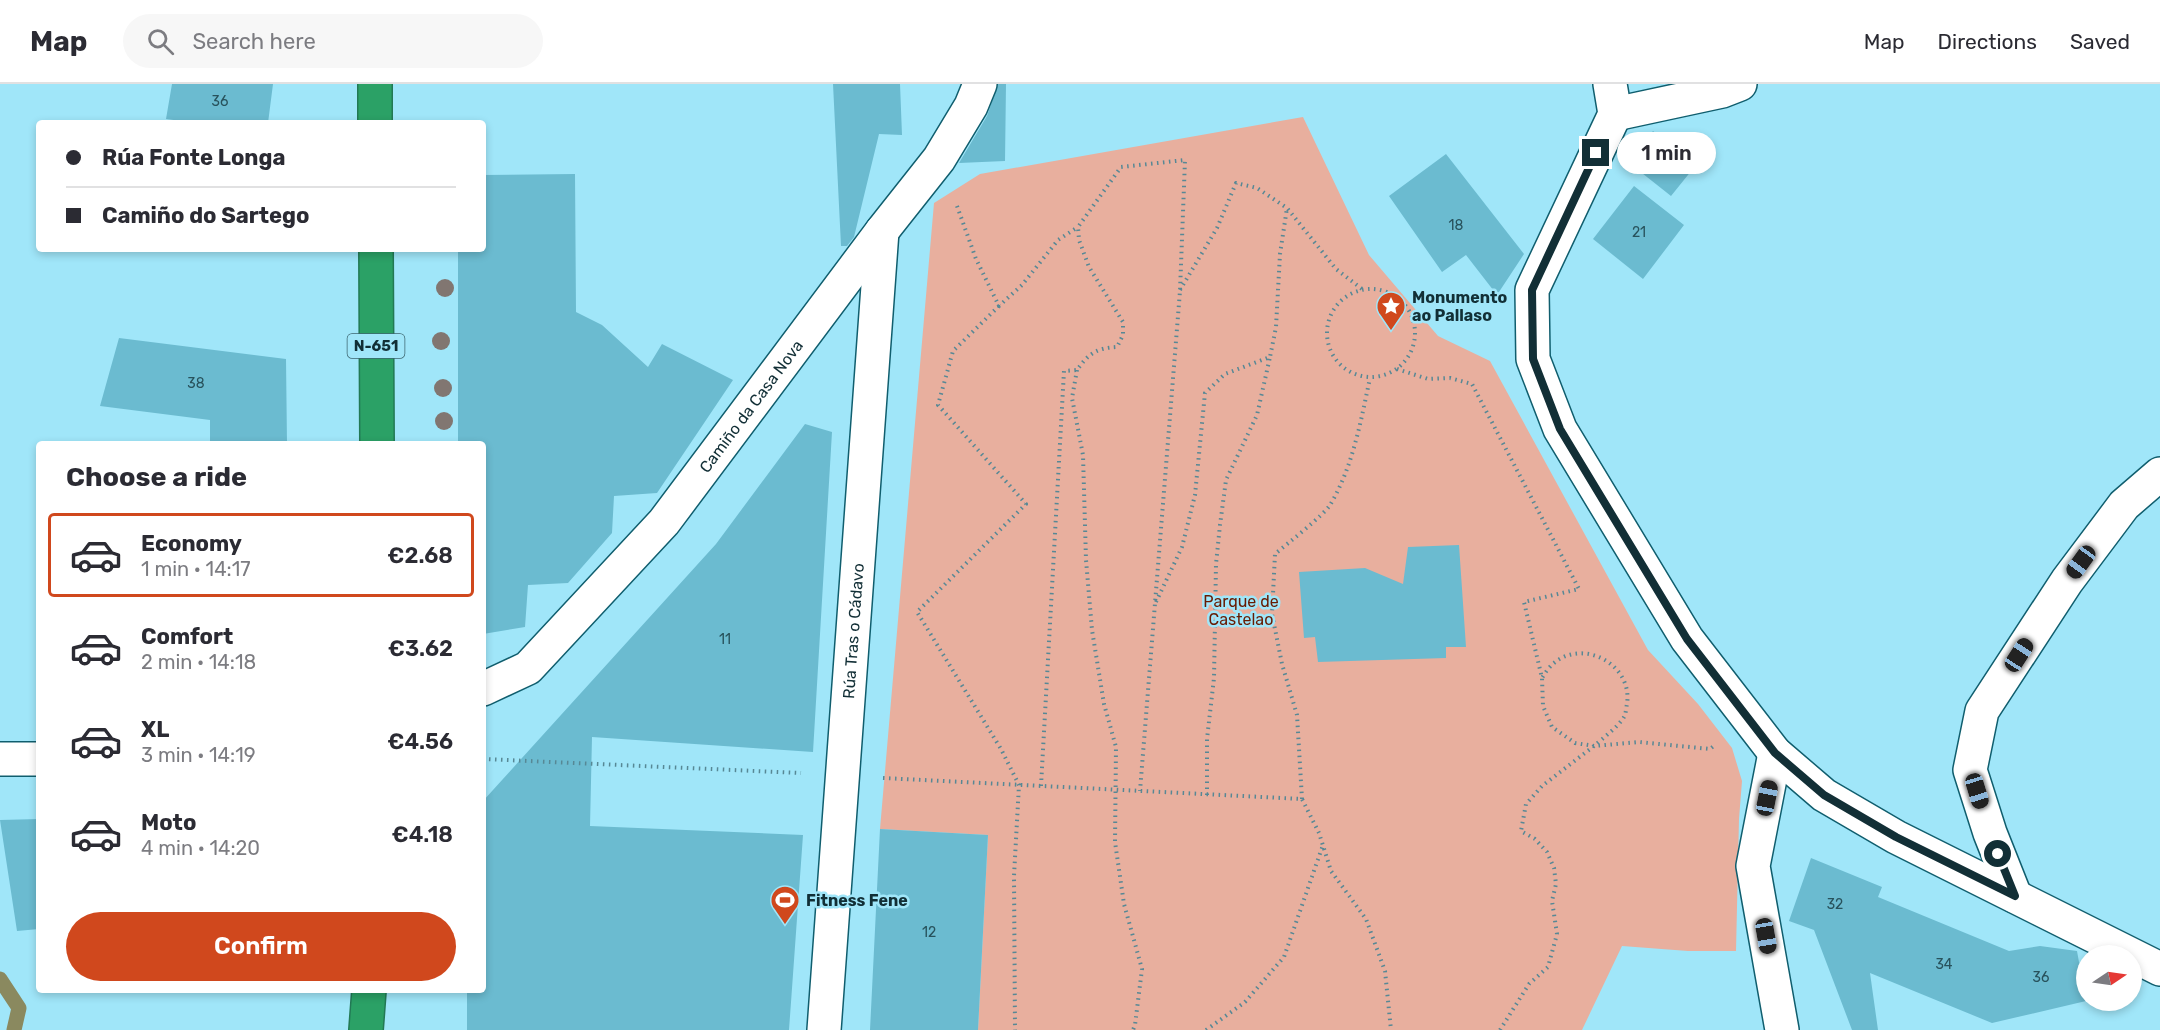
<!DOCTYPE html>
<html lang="en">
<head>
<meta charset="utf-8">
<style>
  body { margin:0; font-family:Rubik,sans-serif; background:#f7f7f7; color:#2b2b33; height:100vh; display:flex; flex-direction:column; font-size:22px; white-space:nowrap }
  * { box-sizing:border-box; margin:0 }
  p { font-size:20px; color:#7c7c81 }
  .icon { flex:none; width:33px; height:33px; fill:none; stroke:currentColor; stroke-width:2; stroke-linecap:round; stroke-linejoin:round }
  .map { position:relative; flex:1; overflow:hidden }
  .panel { position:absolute; left:36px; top:357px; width:450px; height:552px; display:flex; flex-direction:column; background:#fff; border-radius:6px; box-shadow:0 3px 9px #0003 }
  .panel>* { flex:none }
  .guide { position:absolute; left:36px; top:36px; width:450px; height:132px; border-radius:6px; box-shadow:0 3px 9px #0003; display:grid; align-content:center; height:132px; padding:0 30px; background:#fff }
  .needle { width:39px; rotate:77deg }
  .controls { position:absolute; left:2076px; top:861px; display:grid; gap:12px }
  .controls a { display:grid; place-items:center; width:66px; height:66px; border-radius:50%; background:#fff; box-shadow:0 3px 9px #0003; font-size:30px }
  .end { position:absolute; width:27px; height:27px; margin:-14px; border:8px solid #122f36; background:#fff; box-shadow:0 0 0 3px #fff }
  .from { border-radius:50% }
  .bubble { position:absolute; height:42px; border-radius:21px; background:#fff; box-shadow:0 3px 9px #0003; font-size:20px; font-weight:600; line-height:42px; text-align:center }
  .car { position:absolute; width:18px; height:36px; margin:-18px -9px; border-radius:8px; box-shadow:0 0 4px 2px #0007; background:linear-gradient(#222 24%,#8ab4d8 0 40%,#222 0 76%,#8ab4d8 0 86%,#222 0) }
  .guide b { display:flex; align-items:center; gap:21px; height:57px; font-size:22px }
  .guide b+b { border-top:2px solid #e1e1e2 }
  .guide i { width:15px; height:15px; background:#2b2b33 }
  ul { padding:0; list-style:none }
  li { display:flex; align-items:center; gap:18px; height:84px; margin:0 12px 9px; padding:0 18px; border:3px solid transparent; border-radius:6px }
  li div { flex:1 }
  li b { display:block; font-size:22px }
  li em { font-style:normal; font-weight:600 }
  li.on { border-color:#d0481d }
  li>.icon { width:54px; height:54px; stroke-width:1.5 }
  h2 { padding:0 30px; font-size:27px; line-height:72px }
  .action { display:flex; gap:12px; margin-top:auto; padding:12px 30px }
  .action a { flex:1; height:69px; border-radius:36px; background:#d0481d; color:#fff; font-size:24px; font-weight:600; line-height:69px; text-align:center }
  header { display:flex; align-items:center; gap:36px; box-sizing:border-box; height:84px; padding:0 30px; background:#fff; border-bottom:2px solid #e1e1e2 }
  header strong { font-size:28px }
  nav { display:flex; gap:33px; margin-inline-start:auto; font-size:21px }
  .search { width:420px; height:54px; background:#f7f7f7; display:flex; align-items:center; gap:15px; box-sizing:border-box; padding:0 21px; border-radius:33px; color:#7c7c81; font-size:22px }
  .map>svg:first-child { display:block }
  .green { fill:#e8af9e }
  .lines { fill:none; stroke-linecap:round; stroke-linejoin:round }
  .stream { stroke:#8a895f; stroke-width:15 }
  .building { fill:#6bbbd0 }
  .street-casing { stroke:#105e6e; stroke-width:36 }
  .highway-casing { stroke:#227955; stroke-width:36 }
  .path { stroke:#578895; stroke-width:4; stroke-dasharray:1.5 4.5; stroke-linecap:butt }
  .street { stroke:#fff; stroke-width:33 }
  .highway { stroke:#2ba166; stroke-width:33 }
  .tree { fill:#817671 }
  .route { stroke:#122f36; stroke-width:8 }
  .labels { text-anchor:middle; stroke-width:5; stroke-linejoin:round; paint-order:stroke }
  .number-label { font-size:14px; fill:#28525c }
  .shield { fill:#a0e6f9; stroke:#3d6670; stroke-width:1.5 }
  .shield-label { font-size:15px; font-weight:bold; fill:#122f36 }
  .poi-label { font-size:16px; font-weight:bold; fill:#122f36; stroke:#a0e6f9; text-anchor:start }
  .street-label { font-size:16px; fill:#122f36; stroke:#a0e6f9 }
  .park-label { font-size:16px; fill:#681b02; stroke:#a0e6f9 }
</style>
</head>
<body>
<header>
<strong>Map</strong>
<div class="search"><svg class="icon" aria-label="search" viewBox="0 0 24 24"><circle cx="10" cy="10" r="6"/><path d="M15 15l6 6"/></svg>Search here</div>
<nav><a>Map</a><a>Directions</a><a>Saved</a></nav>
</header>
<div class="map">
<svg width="2160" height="946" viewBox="0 0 2160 946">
  <rect width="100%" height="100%" fill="#a0e6f9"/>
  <!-- green -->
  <path class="green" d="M 1303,33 L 1369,171 L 1438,252 L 1490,277 L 1648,566 L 1698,620 L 1732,664 L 1742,697 L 1739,735 L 1736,867 L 1688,867 L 1622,862 L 1582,946 L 978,946 L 988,751 L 880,745 L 934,119 L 980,90 Z"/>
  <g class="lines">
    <!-- stream -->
    <path class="stream" d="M 0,895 L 19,924 L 14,946"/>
  </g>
  <!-- building -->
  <path class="building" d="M 172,0 L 273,0 L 268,39 L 196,39 L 166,35 Z
    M 833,0 L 900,0 L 902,51 L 879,50 L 854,153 L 847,162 L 841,162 Z
    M 998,0 L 1006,0 L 1005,77 L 959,79 L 987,32 Z
    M 1653,47 L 1696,81 L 1671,112 L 1628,78 Z
    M 1446,70 L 1524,170 L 1497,211 L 1466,171 L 1442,188 L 1389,112 Z
    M 575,90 L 576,228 L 602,241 L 648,283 L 662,260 L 733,296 L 657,409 L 614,412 L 612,449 L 568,499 L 528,501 L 525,543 L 483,550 L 483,360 L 458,360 L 458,165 L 483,165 L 483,91 Z
    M 1634,102 L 1684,141 L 1643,195 L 1593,155 Z
    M 119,254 L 286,275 L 287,360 L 210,360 L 210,336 L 100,322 Z
    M 805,340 L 832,348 L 813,668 L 592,653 L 590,742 L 803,751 L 789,946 L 467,946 L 467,906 L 483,906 L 483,717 L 716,460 Z
    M 1459,461 L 1466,563 L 1446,563 L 1446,574 L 1318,578 L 1315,553 L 1304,554 L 1299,488 L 1365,484 L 1403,500 L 1408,463 Z
    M 39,735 L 39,845 L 17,847 L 0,736 Z
    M 880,745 L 988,751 L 978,946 L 870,946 Z
    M 1811,774 L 1882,803 L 1878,813 L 2009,867 L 2040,862 L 2077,867 L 2086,917 L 1992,939 L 1870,889 L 1878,946 L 1852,946 L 1814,846 L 1789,837 Z"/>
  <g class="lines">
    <!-- street casing -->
    <g class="street-casing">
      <g id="street">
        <path d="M 1610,0 L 1615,30 L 1532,206 L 1533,275 L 1560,345 L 1687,555 L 1775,669 L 1824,711 L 1896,753 L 2160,885"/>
        <path d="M 1615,30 L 1722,7 L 1740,0"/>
        <path id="s1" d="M 483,605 L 528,584 L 664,438 L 882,147 L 939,75 L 971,22 L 980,0"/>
        <path d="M 1775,669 L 1753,782 L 1782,946"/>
        <path d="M 0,675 L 39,675"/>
        <path d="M 2015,812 L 1990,749 L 1970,686 L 1982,627 L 2067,497 L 2124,421 L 2160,390"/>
        <path id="s2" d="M 824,946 L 882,147"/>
      </g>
    </g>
    <!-- highway casing -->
    <g class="highway-casing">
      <path id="highway" d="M 375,0 L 375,39
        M 376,165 L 377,360
        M 366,946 L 369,906"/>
    </g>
    <!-- path -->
    <path class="path" d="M 957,122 L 976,175 L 999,222 L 1022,201 L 1058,156 L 1078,143
      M1327 249a44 44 0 1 1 88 0a44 44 0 1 1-88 0Z
      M 1180,206 L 1217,144 L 1236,99 L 1257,104 L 1287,124 L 1336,185 L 1362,205
      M 999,222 L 953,267 L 938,321 L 1026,420 L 917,528 L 1001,665 L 1019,701 L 1014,792 L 1015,946
      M 1397,285 L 1428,295 L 1450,294 L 1472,300 L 1579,505 L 1524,518 L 1542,594 L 1543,622 L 1552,643 L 1575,659 L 1594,662 C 1602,655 1619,642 1624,633 C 1626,630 1626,624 1627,620 C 1633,581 1584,554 1554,579 C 1549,583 1545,589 1542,594
      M 1077,286 L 1072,314 L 1083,371 L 1086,476 L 1092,546 L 1104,620 L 1116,663 L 1115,758 L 1124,820 L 1142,885 L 1135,941 L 1133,946
      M 1156,518 L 1182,463 L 1195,411 L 1205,309 L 1225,290 L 1270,273 L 1276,243 L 1280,170 L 1287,124
      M 483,675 L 801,689
      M 883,694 L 1302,715 L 1319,749 L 1331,787 L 1366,835 L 1385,887 L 1391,946
      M 1041,702 L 1064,287 L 1077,286 C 1089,269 1097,264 1117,263 L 1123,251 L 1123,238 L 1089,183 L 1079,156 L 1078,143 L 1121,83 L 1185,76 L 1180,207 L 1140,707
      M 1207,711 L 1207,655 L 1214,594 L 1216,480 L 1220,441 L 1226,396 L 1257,331 L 1270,273
      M 1302,715 L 1297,631 L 1282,580 L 1272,530 L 1275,470 C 1288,459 1323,432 1330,421 C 1353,383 1361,336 1370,294
      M 1206,946 L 1245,918 L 1284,873 L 1323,761
      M 1500,946 L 1529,900 L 1548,883 L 1557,850 L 1552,817 L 1556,800 L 1554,784 L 1547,768 L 1535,755 L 1521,747 L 1526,720 L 1542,702 L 1594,662 L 1639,658 L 1710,665 L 1715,661"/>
    <!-- street -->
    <use href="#street" class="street"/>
    <!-- highway -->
    <use href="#highway" class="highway"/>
  </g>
  <!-- trees -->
  <g class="tree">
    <circle cx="445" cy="204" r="9"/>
    <circle cx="441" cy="257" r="9"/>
    <circle cx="443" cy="304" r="9"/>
    <circle cx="444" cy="337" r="9"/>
  </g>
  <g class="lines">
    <!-- route -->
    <path class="route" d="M 1596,69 L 1532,206 L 1533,275 L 1560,345 L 1687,555 L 1775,669 L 1824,711 L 1896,753 L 2015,812 L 1998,770"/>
  </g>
  <!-- icons -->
  <defs>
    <g id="sight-pin" transform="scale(1.5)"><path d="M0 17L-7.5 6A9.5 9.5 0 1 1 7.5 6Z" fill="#d0481d" stroke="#a0e6f9"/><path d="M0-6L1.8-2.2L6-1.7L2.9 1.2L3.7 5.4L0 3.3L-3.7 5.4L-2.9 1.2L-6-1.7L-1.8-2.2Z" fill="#fff"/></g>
    <g id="stadium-pin" transform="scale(1.5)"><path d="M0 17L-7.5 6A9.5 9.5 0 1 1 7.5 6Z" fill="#d0481d" stroke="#a0e6f9"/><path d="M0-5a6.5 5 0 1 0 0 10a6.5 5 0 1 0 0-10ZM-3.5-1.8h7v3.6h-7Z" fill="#fff"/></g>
  </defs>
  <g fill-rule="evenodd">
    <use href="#sight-pin" x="1391" y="222"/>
    <use href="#stadium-pin" x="785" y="816"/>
  </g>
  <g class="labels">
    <!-- number labels -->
    <g class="number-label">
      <text x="220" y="22">36</text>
      <text x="1456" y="146">18</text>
      <text x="1639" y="153">21</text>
      <text x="196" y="304">38</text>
      <text x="725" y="560">11</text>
      <text x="1835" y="825">32</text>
      <text x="929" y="853">12</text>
      <text x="1944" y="885">34</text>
      <text x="2041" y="898">36</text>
    </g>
    <!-- shield labels -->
    <rect class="shield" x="347.5" y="250" width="57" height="24" rx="4.5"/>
    <g class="shield-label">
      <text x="376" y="267">N-651</text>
    </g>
    <!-- poi labels -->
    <g class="poi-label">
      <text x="1412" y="219">Monumento<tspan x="1412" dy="18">ao Pallaso</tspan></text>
      <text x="806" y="822">Fitness Fene</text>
    </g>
    <!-- street labels -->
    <g class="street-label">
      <text dy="6" stroke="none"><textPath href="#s1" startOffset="394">Camiño da Casa Nova</textPath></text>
      <text dy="6" stroke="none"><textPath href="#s2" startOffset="400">Rúa Tras o Cádavo</textPath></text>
    </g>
    <!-- park labels -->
    <g class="park-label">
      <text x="1241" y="523">Parque de<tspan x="1241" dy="18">Castelao</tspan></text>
    </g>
  </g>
</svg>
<div class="controls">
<a><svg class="needle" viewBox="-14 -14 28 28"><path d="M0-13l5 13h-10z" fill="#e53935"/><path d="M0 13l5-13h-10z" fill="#7c7c81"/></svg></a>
</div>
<i class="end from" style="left:1998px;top:770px"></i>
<i class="end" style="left:1596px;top:69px"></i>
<div class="bubble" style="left:1617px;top:48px;width:99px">1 min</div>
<i class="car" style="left:2081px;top:478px;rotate:216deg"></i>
<i class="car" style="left:2019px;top:571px;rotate:33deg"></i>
<i class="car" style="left:1977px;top:707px;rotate:163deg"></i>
<i class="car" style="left:1767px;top:714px;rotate:11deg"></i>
<i class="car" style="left:1766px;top:852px;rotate:170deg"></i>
<div class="guide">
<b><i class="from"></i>Rúa Fonte Longa</b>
<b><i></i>Camiño do Sartego</b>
</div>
<section class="panel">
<h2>Choose a ride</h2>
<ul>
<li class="on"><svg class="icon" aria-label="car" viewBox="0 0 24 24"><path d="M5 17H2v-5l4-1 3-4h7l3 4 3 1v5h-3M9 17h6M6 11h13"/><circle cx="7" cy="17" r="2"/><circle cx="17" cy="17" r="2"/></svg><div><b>Economy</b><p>1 min · 14:17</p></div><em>€2.68</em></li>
<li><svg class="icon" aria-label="car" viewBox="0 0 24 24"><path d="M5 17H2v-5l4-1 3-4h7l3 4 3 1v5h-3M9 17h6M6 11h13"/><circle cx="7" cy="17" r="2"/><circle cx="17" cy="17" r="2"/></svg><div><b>Comfort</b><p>2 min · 14:18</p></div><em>€3.62</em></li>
<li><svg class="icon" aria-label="car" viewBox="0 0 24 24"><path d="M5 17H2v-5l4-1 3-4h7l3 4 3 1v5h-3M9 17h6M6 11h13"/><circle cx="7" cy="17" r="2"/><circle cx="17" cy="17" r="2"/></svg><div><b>XL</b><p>3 min · 14:19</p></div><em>€4.56</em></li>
<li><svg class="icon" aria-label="car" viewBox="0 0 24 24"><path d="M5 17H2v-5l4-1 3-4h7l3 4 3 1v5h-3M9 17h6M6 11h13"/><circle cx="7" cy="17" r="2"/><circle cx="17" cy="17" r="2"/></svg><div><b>Moto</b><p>4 min · 14:20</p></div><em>€4.18</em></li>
</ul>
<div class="action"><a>Confirm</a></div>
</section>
</div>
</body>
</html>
